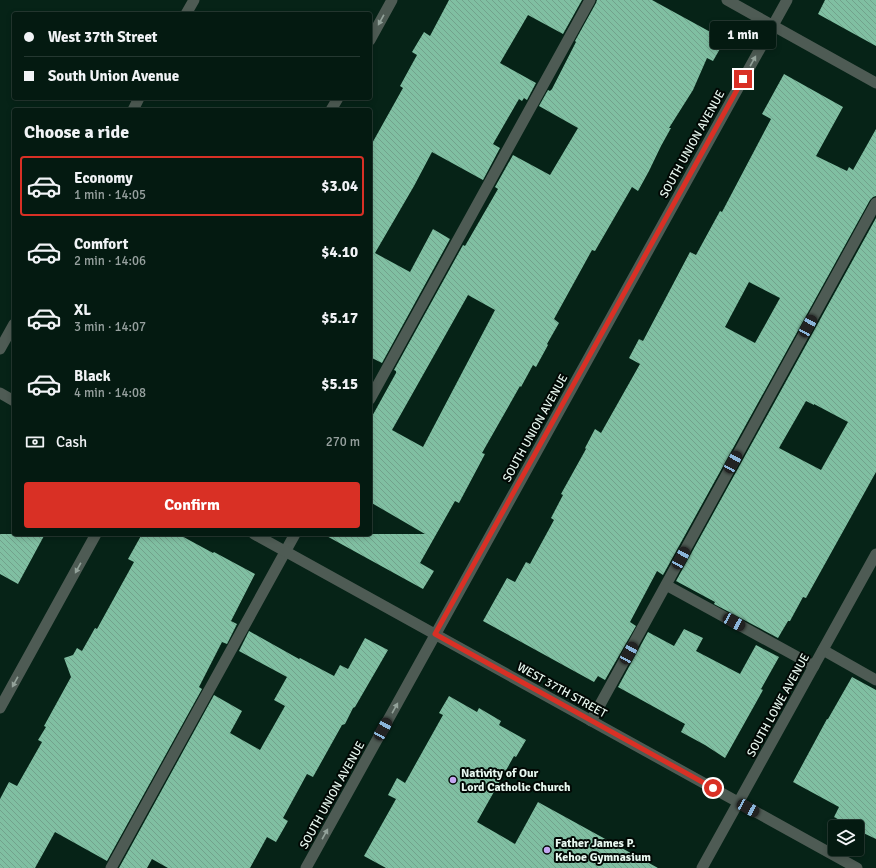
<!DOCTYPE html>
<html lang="en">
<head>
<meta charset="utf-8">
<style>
  body { margin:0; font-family:Signika,sans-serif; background:#12271f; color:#f1f3f6; height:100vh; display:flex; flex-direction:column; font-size:15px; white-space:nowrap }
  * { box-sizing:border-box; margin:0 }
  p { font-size:13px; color:#97a19f }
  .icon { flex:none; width:22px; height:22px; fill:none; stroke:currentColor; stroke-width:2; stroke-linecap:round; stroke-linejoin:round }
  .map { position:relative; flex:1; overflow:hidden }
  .panel { position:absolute; left:12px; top:108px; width:360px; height:428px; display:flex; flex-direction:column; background:#041a11; border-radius:4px; box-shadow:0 2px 6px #0003,0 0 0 1px #253831 }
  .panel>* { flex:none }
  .banner { position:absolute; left:12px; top:12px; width:360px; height:88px; border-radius:4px; box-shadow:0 2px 6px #0003,0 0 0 1px #253831; display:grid; align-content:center; height:88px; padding:0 12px; background:#041a11 }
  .buttons { position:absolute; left:828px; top:820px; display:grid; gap:8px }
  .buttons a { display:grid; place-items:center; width:36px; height:36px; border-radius:4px; background:#041a11; box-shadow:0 2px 6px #0003,0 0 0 1px #253831; font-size:20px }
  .end { position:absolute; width:18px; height:18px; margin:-9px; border:5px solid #d93025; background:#fff; box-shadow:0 0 0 2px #fff }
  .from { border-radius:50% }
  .bubble { position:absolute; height:28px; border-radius:4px; background:#041a11; box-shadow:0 2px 6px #0003,0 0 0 1px #253831; font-size:13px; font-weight:700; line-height:28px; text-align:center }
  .car { position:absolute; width:12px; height:24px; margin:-12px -6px; border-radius:5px; box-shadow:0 0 3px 1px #0007; background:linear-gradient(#222 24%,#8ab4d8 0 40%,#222 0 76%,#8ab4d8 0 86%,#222 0) }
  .banner b { display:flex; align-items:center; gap:14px; height:38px; font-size:15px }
  .banner b+b { border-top:1px solid #253831 }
  .banner i { width:10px; height:10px; background:#f1f3f6 }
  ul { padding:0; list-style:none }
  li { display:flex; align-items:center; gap:12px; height:60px; margin:0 8px 6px; padding:0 4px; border:2px solid transparent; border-radius:4px }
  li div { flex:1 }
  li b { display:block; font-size:15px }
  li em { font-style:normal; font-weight:700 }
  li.active { border-color:#d93025 }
  li>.icon { width:36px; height:36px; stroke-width:1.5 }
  h2 { padding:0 12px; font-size:18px; line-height:48px }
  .pay { display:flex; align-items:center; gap:10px; height:44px; padding:0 12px; font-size:15px }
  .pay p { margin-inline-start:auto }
  .action { display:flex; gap:8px; margin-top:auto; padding:8px 12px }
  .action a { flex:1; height:46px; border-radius:4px; background:#d93025; color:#fff; font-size:16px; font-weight:700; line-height:46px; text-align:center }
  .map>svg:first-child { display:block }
  .building { fill:url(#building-back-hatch); fill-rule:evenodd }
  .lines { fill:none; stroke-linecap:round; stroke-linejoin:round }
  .service { stroke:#4e5b54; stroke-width:11 }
  .minor { stroke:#4e5b54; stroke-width:11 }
  .oneway { fill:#93a29a }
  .route { stroke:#d93025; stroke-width:5 }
  .poi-dot { fill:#c3a7f2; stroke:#020905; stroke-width:1.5 }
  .labels { text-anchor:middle; stroke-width:4; stroke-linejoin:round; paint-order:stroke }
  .street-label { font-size:12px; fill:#e8f8f0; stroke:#020905 }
  .poi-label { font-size:12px; font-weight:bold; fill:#e8f8f0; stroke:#020905; text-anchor:start }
</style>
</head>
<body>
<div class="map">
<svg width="876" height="868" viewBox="0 0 876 868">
  <defs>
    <pattern id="building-back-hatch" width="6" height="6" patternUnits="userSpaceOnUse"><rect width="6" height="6" fill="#80bfa2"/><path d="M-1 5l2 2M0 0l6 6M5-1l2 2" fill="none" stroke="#72a28c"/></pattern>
  </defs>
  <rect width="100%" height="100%" fill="#062317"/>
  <!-- building -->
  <path class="building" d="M 449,0 L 582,0 L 563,34 L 528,15 L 500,63 L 536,83 L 527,100 L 524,98 L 522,101 L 519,99 L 493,144 L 500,148 L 483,180 L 432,152 L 414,186 L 375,253 L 410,272 L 433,229 L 450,239 L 382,363 L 370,357 L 370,147 L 403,88 L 400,86 L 417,55 L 412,52 L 424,32 L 430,36 Z
    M 597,0 L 652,0 L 725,40 L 713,61 L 707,58 L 693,90 L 669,128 L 671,128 L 661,146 L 649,171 L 638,191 L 632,187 L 595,251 L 592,250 L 554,319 L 559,323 L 547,344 L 548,345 L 536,367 L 533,365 L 521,387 L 520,386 L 482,453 L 485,454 L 459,503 L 455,501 L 420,563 L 434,571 L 423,589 L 323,534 L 425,534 L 370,502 L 370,420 L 396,373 L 396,371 L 394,370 L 463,245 L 465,246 L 498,189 L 495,187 L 513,155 L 550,175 L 578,128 L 539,106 L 548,90 L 550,91 L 552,89 L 576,42 L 575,41 L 596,3 ZM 468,295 L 495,310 L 423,447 L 392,430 Z
    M 825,0 L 876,0 L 876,46 L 818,14 Z
    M 784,74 L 843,107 L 816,156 L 847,171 L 849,167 L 853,170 L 876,129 L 876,196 L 873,197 L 870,200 L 663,575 L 657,571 L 630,622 L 636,626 L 605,680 L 598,676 L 594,682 L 483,621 L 507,578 L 515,582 L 526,562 L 530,564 L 554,520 L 551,518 L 563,495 L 561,494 L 586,449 L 585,448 L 595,429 L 601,433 L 640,364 L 629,358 L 639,339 L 643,341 L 690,252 L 696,255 L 720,211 L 722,212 L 771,119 L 762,114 ZM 749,282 L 780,298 L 755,343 L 725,327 Z
    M 876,218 L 876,472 L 806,598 L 803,597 L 790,621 L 788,621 L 778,638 L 714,604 L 715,602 L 676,581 ZM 806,401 L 814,405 L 814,404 L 848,422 L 821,470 L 779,448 Z
    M 0,534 L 45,534 L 18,584 L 0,574 Z
    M 142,534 L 178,534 L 213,553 L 214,552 L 255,574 L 231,621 L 237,624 L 227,644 L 222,642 L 199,687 L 202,689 L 107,861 L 55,832 L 35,868 L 0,868 L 0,799 L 9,782 L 17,786 L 42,742 L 38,740 L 46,727 L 44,726 L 71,677 L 64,658 L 73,655 L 77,648 L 82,651 L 95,628 L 97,629 L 134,562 L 128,559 Z
    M 684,629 L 703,638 L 696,651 L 740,674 L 756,645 L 779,657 L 761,689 L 763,690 L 725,758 L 705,745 L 681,732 L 685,724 L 618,687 L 648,632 L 674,646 Z
    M 249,631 L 299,659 L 300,658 L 334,676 L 340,665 L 348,669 L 365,638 L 388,650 L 355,707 L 353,708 L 345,724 L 342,725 L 313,777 L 307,774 L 283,818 L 288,821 L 276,842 L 267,837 L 250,868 L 168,868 L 152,859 L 147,868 L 119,868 L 214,695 L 242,711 L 230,733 L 260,750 L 285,706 L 274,700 L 287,677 L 239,651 Z
    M 852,677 L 876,690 L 876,839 L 857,830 L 857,827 L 852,827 L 834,817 L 839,807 L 793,782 L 827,719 L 828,719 Z
    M 449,696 L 477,712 L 479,708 L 501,721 L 499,725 L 526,740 L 516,757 L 514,756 L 477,822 L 515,844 L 538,802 L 658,868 L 386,868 L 364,856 L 396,799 L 388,795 L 397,778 L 405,783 L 443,715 L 439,713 Z"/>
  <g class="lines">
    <!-- service -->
    <path class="service" d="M 186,14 L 194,0
      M 133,110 L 139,98
      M 0,349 L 14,324
      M 370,399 L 590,0
      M 666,585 L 814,666
      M 823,650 L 876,680
      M 591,721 L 876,203
      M 111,868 L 295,534"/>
    <!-- minor -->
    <path class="minor" d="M 727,0 L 876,83
      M 370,40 L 392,0
      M 331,110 L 338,98
      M 0,393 L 14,401
      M 254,534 L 857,868
      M 0,708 L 96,534
      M 306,868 L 787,0
      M 702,868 L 876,554"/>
  </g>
  <!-- one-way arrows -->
  <defs><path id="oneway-solid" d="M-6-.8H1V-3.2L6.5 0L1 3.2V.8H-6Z"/></defs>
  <g class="oneway">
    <use href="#oneway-solid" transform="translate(381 20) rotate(119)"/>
    <use href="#oneway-solid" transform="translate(753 61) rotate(-61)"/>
    <use href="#oneway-solid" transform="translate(78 568) rotate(119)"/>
    <use href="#oneway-solid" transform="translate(15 682) rotate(119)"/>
    <use href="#oneway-solid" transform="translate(395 708) rotate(-61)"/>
    <use href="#oneway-solid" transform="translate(325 834) rotate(-61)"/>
  </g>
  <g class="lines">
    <!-- route -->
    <path class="route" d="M 713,788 L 435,634 L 743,79"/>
  </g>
  <!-- markers -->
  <g class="poi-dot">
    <circle cx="453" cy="780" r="4"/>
    <circle cx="547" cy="850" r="4"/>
  </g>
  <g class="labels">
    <!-- street labels -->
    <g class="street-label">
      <text transform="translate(692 144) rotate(-61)" y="4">SOUTH UNION AVENUE</text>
      <text transform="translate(535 428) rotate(-61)" y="4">SOUTH UNION AVENUE</text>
      <text transform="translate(562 690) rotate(29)" y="4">WEST 37TH STREET</text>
      <text transform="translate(778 705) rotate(-61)" y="4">SOUTH LOWE AVENUE</text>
      <text transform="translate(332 795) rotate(-61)" y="4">SOUTH UNION AVENUE</text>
    </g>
    <!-- poi labels -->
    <g class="poi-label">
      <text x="461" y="777">Nativity of Our<tspan x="461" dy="14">Lord Catholic Church</tspan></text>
      <text x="555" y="847">Father James P.<tspan x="555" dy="14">Kehoe Gymnasium</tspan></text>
    </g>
  </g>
</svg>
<div class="buttons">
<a><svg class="icon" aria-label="layers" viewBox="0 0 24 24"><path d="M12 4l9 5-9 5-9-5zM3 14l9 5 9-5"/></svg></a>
</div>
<i class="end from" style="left:713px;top:788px"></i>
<i class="end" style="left:743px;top:79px"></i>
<div class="bubble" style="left:710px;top:21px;width:66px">1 min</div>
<i class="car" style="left:808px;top:326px;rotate:29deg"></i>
<i class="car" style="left:733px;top:462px;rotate:29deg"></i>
<i class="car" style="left:681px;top:558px;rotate:29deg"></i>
<i class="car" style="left:734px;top:622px;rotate:119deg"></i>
<i class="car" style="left:629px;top:653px;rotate:29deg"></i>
<i class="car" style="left:383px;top:729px;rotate:29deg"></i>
<i class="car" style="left:748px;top:808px;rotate:119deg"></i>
<div class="banner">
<b><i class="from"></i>West 37th Street</b>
<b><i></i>South Union Avenue</b>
</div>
<section class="panel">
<h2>Choose a ride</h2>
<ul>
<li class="active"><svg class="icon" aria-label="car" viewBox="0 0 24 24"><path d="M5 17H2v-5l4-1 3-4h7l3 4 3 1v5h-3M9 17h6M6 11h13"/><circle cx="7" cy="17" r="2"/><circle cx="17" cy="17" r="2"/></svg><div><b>Economy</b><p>1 min · 14:05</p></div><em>$3.04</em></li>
<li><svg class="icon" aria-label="car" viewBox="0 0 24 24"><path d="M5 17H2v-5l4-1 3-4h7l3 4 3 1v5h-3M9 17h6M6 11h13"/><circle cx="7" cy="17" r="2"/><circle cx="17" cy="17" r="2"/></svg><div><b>Comfort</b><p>2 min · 14:06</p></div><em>$4.10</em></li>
<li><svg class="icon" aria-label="car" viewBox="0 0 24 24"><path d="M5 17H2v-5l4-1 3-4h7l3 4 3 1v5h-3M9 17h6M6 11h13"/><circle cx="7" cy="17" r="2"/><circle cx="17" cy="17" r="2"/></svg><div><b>XL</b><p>3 min · 14:07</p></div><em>$5.17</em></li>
<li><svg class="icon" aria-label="car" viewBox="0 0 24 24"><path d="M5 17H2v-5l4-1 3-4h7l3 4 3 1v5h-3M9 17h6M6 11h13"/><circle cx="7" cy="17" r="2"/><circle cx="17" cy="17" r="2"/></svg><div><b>Black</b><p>4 min · 14:08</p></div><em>$5.15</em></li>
</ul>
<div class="pay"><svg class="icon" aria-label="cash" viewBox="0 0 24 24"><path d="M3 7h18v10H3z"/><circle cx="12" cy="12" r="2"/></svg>Cash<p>270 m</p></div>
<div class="action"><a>Confirm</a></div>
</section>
</div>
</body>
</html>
